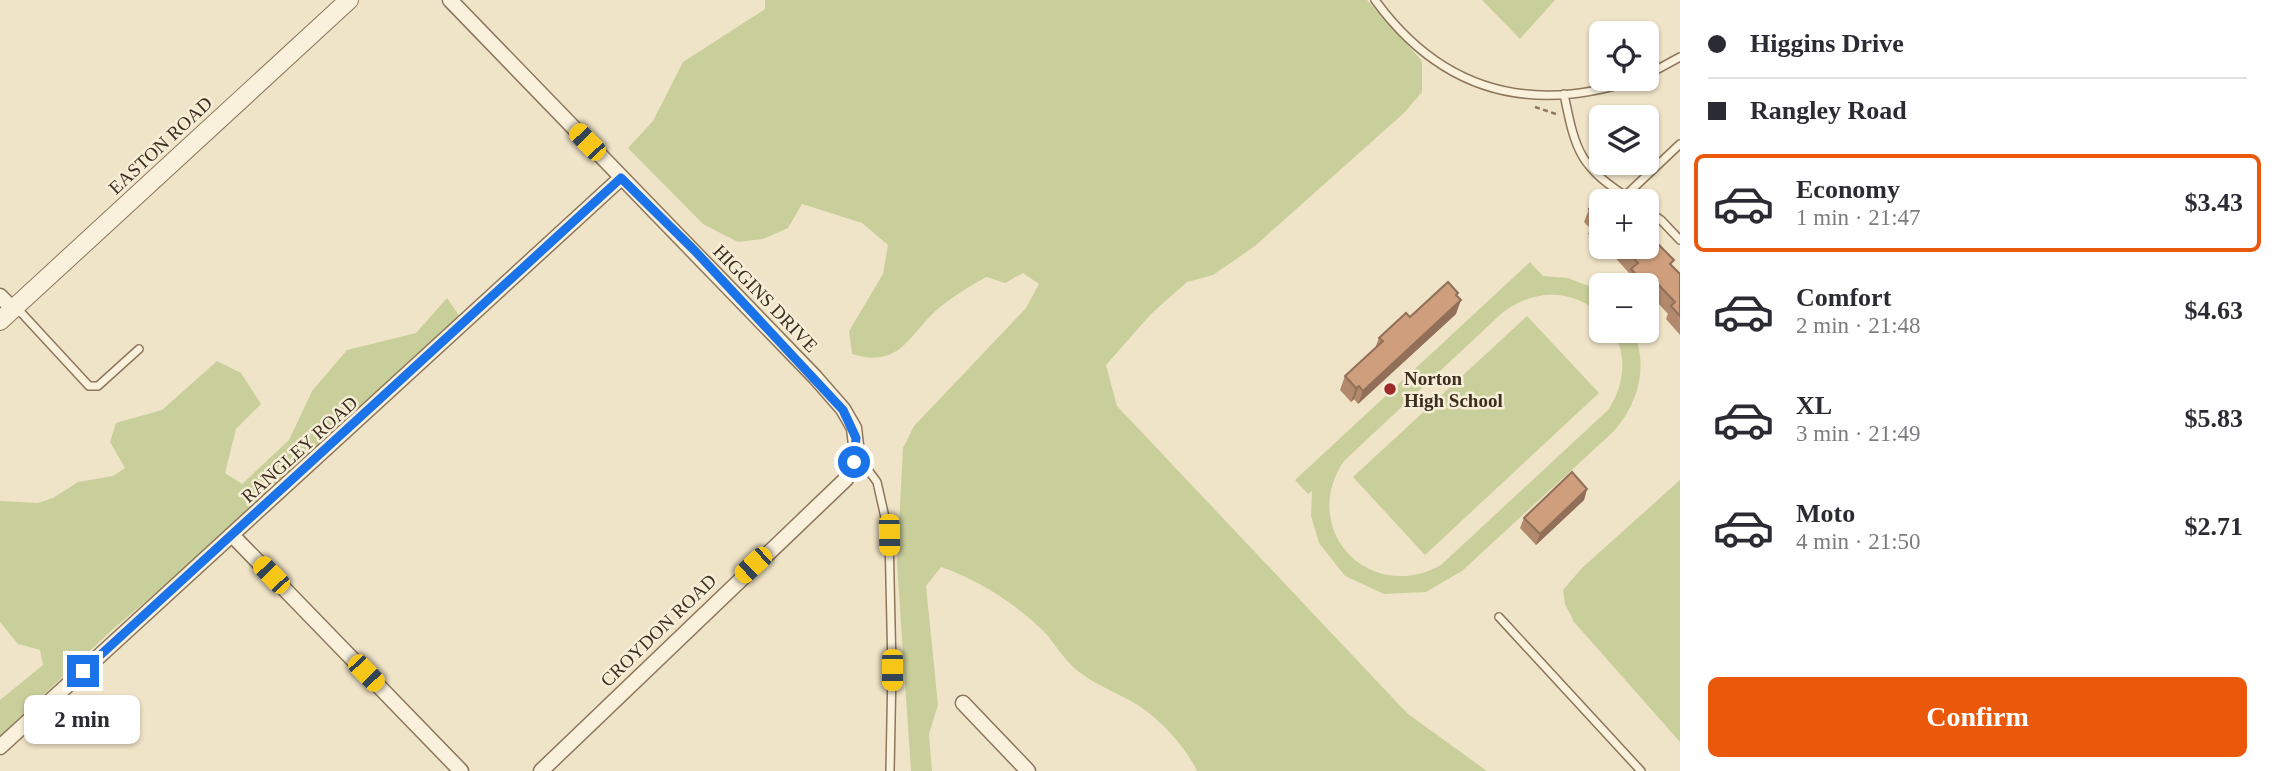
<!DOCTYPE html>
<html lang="en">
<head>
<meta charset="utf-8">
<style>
  body { margin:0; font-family:"Times New Roman",serif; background:#f7f7f7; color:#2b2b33; height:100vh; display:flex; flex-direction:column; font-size:26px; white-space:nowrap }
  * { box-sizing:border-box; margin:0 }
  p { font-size:23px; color:#7c7c81 }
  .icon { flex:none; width:38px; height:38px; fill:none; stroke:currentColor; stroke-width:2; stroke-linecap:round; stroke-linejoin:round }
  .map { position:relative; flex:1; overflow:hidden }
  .panel { display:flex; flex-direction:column; background:#fff; width:595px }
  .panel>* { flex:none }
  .top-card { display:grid; align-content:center; height:154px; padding:0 28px; background:#fff }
  .tools { position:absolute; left:1589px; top:21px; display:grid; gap:14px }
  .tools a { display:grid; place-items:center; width:70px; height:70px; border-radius:10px; background:#fff; box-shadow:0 2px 5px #0004; font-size:35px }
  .end { position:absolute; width:32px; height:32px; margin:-16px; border:9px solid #1a73e8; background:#fff; box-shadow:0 0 0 4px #fff }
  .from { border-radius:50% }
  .bubble { position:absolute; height:49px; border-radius:10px; background:#fff; box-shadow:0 2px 5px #0004; font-size:23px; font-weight:700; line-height:49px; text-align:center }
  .car { position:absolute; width:21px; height:42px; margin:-21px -10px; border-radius:9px; box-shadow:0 0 5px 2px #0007; background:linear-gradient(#f5c518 24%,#345 0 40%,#f5c518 0 76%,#345 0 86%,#f5c518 0) }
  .top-card b { display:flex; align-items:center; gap:24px; height:66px; font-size:26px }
  .top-card b+b { border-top:2px solid #e1e1e2 }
  .top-card i { width:18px; height:18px; background:#2b2b33 }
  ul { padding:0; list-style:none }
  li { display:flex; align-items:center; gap:21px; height:98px; margin:0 14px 10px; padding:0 14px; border:4px solid transparent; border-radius:10px }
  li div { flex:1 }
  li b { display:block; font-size:26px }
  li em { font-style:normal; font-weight:700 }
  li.current { border-color:#ea580c }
  li>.icon { width:63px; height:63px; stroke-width:1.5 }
  .action { display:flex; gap:14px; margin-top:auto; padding:14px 28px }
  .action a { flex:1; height:80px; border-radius:10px; background:#ea580c; color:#fff; font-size:28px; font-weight:700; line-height:80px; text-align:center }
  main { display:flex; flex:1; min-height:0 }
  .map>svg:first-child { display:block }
  .green { fill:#c9cf9b }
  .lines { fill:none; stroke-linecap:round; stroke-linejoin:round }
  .service-casing { stroke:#8d765c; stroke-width:10 }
  .minor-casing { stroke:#8d765c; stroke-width:17 }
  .tertiary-casing { stroke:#8d765c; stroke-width:20 }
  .path { stroke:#8d765c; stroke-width:2.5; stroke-dasharray:5 3.5; stroke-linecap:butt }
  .service { stroke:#faf1dc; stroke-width:7 }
  .minor { stroke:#faf1dc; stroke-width:14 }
  .tertiary { stroke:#faf1dc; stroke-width:18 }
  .wall { fill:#b2896c }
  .shaded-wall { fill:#916f58 }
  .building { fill:#cf9f7d; stroke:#916f58; stroke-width:2 }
  .route { stroke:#1a73e8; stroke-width:9 }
  .poi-dot { fill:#9e2a2b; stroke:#f7eed8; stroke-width:2.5 }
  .labels { text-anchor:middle; stroke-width:5; stroke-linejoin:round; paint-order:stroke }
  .street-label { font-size:19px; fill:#3d2e20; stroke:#f7eed8 }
  .poi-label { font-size:19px; font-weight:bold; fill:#3d2e20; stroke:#f7eed8; text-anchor:start }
</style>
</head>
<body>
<main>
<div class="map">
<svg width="1680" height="771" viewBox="0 0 1680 771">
  <rect width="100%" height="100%" fill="#f0e4c8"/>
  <!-- green -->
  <path class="green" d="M 765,0 L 1367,0 L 1422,61 L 1422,92 L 1404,113 L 1255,246 L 1213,275 L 1187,282 L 1151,314 L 1106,365 L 1117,406 L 1408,714 L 1487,771 L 1197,771 C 1186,747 1158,717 1136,704 C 1114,691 1090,683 1072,666 C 1063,657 1056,646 1048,636 C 1020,606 979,580 941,567 L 926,586 L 938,705 L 929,734 L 932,771 L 911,771 L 897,564 L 903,448 L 914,426 L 1026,308 L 1039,284 L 1023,273 L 1005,283 L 986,277 C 970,286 954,296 940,307 C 908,334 902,369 852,354 L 849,331 L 883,274 L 888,245 L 862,223 L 802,204 L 788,228 L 763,239 L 738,242 L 703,224 L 628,148 L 653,121 L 683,62 L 765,9 Z
    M 1482,0 L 1555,0 L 1520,39 Z
    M 1530,262 L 1543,276 L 1568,278 L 1601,291 L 1601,315 C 1572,288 1533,289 1502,313 L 1344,461 C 1298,529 1369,605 1441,565 L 1608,410 C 1624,386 1628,357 1613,331 L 1634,331 C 1648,368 1639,403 1613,432 L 1462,571 L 1426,592 L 1384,594 L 1345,576 L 1319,543 L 1311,516 L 1312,491 L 1308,494 L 1295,480 Z
    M 447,298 L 462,320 L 304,457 L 216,542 L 112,630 L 0,736 L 0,700 L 43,665 L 40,650 L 18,644 L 0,622 L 0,501 L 38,503 L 53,498 L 78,482 L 113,476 L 125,468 L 110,442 L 116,423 L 162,410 L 217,361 L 241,373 L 261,404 L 236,429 L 225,473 L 242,484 L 289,440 L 312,391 L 347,350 L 416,333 Z
    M 1527,316 L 1599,393 L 1425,555 L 1353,477 Z
    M 1680,480 L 1680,742 L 1574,622 L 1565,604 L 1563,590 L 1582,568 Z"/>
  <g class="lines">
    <!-- service casing -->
    <g class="service-casing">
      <path id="service" d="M 1375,0 C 1442,92 1531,115 1638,79
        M 1647,75 L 1680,57
        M 1564,94 C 1576,154 1580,167 1633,201
        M 1625,196 L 1680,144
        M 1647,210 L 1661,220 L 1680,240
        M 16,307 L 89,386 L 98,386 L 139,349
        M 857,455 L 877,482 L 889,535 L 892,670 L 890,771
        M 1499,617 L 1641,771"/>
    </g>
    <!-- minor casing -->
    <g class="minor-casing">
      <path id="minor" d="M 450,0 L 815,377 L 843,409 L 854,428 L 857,454 L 846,479 L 541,771
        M 0,296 L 13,309
        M 233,536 L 461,771
        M 963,703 L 1028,771
        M 0,747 L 621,178"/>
    </g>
    <!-- tertiary casing -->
    <g class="tertiary-casing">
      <path id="tertiary" d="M 0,321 L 349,0"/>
    </g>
    <!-- path -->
    <path class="path" d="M 1535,107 L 1556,114"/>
    <!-- service -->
    <use href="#service" class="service"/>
    <!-- minor -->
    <use href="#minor" class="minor"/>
    <!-- tertiary -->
    <use href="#tertiary" class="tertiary"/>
  </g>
  <!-- wall -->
  <path class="wall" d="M 1601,201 L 1601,247 L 1647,247 L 1672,265 L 1680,274 L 1680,335 L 1666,319 L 1668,314 L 1648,292 L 1647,285 L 1629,285 L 1626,282 L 1629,273 L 1610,252 L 1607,255 L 1588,234 L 1590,228 L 1584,222 L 1589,209 Z
    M 1457,296 L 1456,314 L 1358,404 L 1354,399 L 1351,402 L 1340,390 L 1345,376 L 1375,348 L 1379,338 L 1410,317 Z
    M 1587,489 L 1584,500 L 1536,545 L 1520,528 L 1524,518 Z"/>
  <!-- shaded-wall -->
  <path class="shaded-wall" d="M 1653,279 L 1648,292 L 1647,294 L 1647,285 Z
    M 1461,300 L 1456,314 L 1358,404 L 1363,391 Z
    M 1359,386 L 1354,399 L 1351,402 L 1356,388 Z
    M 1587,489 L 1584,500 L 1536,545 L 1540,534 Z"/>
  <!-- building -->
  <path class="building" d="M 1605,194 L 1612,201 L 1601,201 L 1601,230 L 1593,220 L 1597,217 L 1589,209 Z
    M 1619,196 L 1624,201 L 1613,201 Z
    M 1647,238 L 1655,247 L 1658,244 L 1674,260 L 1670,264 L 1680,274 L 1680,316 L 1671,306 L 1675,302 L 1653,279 L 1646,285 L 1631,269 L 1638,263 L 1623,247 L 1647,247 Z
    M 1448,282 L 1458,293 L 1456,295 L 1461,300 L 1363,391 L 1359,386 L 1356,388 L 1345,376 L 1383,341 L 1379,338 L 1406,313 L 1410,317 Z
    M 1572,472 L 1587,489 L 1540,534 L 1524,518 Z"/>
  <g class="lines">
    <!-- route -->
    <path class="route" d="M 83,671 L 621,178 L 695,251 L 843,410 L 856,438 L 854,462"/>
  </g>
  <!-- markers -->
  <circle class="poi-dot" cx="1390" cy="389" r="7"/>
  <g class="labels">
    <!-- street labels -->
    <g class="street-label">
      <text transform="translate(160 145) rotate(-43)" y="7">EASTON ROAD</text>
      <text transform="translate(766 298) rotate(46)" y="7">HIGGINS DRIVE</text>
      <text transform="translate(299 449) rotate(-42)" y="7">RANGLEY ROAD</text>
      <text transform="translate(658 630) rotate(-44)" y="7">CROYDON ROAD</text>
    </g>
    <!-- poi labels -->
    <g class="poi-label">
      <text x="1404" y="385">Norton<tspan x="1404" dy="22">High School</tspan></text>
    </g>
  </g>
</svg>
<div class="tools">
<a><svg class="icon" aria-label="locate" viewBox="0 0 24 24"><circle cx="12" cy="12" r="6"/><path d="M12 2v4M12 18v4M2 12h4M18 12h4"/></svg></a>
<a><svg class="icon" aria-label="layers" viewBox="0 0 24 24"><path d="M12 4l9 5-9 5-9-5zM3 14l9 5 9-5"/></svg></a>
<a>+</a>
<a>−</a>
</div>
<i class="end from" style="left:854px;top:462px"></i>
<i class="end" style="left:83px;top:671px"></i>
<div class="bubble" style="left:24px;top:695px;width:116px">2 min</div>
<i class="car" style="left:587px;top:142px;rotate:316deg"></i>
<i class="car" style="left:889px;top:535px;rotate:179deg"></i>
<i class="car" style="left:753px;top:565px;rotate:227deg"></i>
<i class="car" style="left:271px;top:575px;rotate:316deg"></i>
<i class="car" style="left:892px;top:670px;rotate:180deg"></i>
<i class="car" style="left:366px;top:673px;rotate:136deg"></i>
</div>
<section class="panel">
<div class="top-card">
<b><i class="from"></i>Higgins Drive</b>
<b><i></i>Rangley Road</b>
</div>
<ul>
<li class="current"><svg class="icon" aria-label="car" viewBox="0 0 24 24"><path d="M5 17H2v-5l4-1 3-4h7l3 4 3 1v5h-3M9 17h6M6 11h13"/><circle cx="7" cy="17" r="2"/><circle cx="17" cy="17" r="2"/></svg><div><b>Economy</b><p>1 min · 21:47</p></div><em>$3.43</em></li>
<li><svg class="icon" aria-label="car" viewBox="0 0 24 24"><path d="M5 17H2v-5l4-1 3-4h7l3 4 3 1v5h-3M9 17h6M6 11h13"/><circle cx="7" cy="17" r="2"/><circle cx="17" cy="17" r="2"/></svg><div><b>Comfort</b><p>2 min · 21:48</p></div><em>$4.63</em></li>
<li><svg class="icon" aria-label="car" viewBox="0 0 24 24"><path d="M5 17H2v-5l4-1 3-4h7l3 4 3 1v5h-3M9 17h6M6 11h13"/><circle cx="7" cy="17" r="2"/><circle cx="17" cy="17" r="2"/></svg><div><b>XL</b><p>3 min · 21:49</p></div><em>$5.83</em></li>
<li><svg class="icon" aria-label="car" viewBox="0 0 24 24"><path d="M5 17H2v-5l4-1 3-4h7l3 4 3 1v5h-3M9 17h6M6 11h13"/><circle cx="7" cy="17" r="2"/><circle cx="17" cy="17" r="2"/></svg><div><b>Moto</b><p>4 min · 21:50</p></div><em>$2.71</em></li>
</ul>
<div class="action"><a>Confirm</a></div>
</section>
</main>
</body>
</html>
